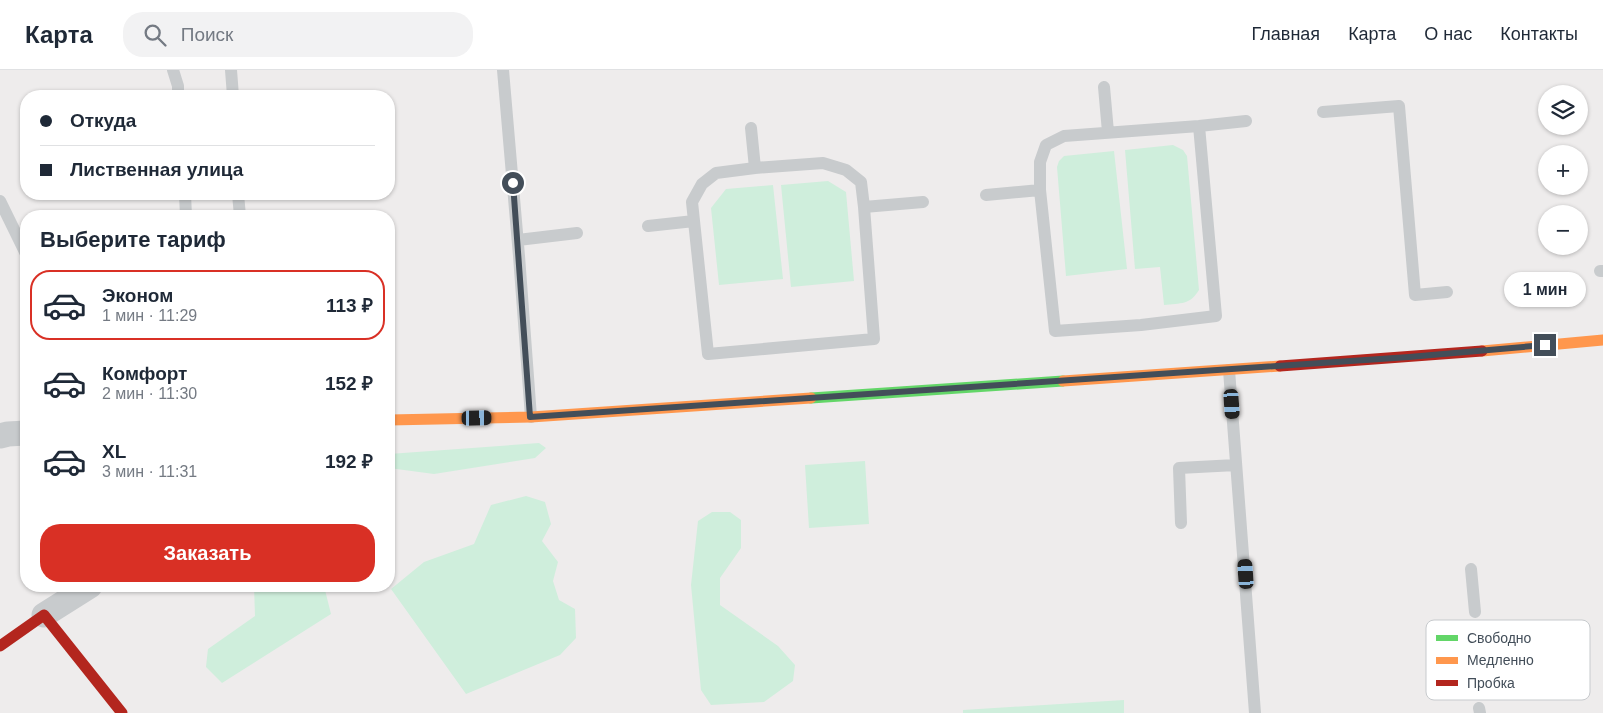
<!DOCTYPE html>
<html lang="ru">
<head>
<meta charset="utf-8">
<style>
  body { margin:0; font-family:Arial,sans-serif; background:#f2f2f3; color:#1f2937; height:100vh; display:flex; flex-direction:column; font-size:19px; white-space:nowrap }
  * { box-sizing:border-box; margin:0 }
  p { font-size:16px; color:#747a83 }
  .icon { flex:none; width:28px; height:28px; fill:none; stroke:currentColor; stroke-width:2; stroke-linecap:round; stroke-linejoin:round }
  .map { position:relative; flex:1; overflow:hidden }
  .sheet { position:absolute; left:20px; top:140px; width:375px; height:382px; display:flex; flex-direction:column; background:#fff; border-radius:20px; box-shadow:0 1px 4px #0004 }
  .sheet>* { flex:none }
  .guide { position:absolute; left:20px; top:20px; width:375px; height:110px; border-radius:20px; box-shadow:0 1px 4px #0004; display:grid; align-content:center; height:110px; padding:0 20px; background:#fff }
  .tools { position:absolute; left:1538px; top:15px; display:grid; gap:10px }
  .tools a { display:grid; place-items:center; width:50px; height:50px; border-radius:50%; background:#fff; box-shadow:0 1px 4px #0004; font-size:25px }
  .end { position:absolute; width:22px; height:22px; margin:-11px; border:6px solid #434e59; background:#fff; box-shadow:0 0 0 2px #fff }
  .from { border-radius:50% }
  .bubble { position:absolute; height:35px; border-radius:18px; background:#fff; box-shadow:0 1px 4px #0004; font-size:16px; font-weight:700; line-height:35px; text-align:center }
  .car { position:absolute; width:15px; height:30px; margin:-15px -8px; border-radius:6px; box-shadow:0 0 4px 1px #0007; background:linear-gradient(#222 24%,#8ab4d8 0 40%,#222 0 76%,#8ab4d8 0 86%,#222 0) }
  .guide b { display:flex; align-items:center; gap:18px; height:48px; font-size:19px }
  .guide b+b { border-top:1px solid #e0e1e3 }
  .guide i { width:12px; height:12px; background:#1f2937 }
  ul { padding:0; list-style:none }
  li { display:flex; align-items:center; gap:15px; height:70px; margin:0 10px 8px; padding:0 10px; border:2px solid transparent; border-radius:20px }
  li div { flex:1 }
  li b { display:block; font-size:19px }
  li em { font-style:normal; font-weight:700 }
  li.selected { border-color:#d93025 }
  li>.icon { width:45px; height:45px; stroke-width:1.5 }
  h2 { padding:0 20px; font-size:22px; line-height:60px }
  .action { display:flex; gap:10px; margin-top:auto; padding:10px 20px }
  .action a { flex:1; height:58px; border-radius:20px; background:#d93025; color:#fff; font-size:20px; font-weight:700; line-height:58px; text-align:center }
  header { display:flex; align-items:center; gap:30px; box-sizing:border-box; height:70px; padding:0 25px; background:#fff; border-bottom:1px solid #e0e1e3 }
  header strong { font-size:24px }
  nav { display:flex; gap:28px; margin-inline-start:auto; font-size:18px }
  .search { width:350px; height:45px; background:#f2f2f3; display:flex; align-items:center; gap:12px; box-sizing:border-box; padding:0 18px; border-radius:20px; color:#747a83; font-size:19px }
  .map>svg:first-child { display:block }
  .green { fill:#cfeedc }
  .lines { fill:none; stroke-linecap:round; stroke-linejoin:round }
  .lane { stroke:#c8cbcd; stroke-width:12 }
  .street { stroke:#c8cbcd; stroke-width:25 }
  .fast { stroke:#63d668; stroke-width:11 }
  .slow { stroke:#ff974d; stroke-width:11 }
  .jam { stroke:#b3261e; stroke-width:11 }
  .route { stroke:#434e59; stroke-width:6 }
  .key { fill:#fff; stroke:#c7cacd; stroke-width:1 }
  .key-label { font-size:14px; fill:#434e59 }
</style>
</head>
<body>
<header>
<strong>Карта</strong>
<div class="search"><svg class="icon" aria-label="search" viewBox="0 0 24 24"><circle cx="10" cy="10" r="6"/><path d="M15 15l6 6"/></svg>Поиск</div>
<nav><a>Главная</a><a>Карта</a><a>О нас</a><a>Контакты</a></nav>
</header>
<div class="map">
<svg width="1603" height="643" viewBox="0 0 1603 643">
  <rect width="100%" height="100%" fill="#eeecec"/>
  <!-- green -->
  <path class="green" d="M 1173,75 L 1183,80 L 1187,86 L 1199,220 C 1190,235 1181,233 1164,235 L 1160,197 L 1135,199 L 1125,80 Z
    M 1114,81 L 1127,199 L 1066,206 L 1057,97 L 1059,91 L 1064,86 Z
    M 828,111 L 846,122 L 854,211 L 791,217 L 781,115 Z
    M 773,115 L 783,209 L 719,215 L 711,138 L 726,119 Z
    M 539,373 L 546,378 L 535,388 L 434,404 L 389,398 L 389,384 Z
    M 865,391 L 869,454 L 809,458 L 805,395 Z
    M 526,426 L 545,432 L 551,454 L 542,471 L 558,492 L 553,511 L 559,530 L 575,539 L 576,568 L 560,585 L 466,624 L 391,519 L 424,492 L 474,474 L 491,435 Z
    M 712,442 L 730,442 L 741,450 L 741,478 L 720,508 L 720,535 L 778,576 L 795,595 L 793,611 L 764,632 L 711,635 L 701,620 L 691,515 L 698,451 Z
    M 254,516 L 324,516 L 331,544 L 222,613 L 206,597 L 208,579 L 255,546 Z
    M 1124,630 L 1124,643 L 963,643 L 963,640 Z"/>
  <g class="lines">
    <!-- lane -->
    <path class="lane" d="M 173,0 L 178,16 L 178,26
      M 231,0 L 233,26
      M 503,0 L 519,186 L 531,347
      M 1104,17 L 1108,62
      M 1323,42 L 1399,36 L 1415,225 L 1447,222
      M 751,58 L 755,98
      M 1040,120 L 1055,261 L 1141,255 L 1216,246 L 1199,56
      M 185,124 L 186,146
      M 238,124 L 240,146
      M 986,125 L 1040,120 L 1040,92 L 1046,75 L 1064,66 L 1199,56 L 1246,51
      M 0,131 L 26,184
      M 694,151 L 708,284 L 874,269 L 864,137
      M 648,156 L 694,151 L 692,132 L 702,114 L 716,103 L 755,98 L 823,93 L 846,100 L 861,112 L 864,137 L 923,132
      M 518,170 L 577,163
      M 1600,201 L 1603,201
      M 1229,300 L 1255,643
      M 1181,453 L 1179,398 L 1236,395
      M 1471,499 L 1475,542
      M 1479,638 L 1480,643"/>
    <!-- street -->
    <path class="street" d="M 0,366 L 8,364 L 26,363
      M 44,545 L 90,516"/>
    <!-- fast -->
    <path class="fast" d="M 811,328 L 1063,311"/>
    <!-- slow -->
    <path class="slow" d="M 1482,281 L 1603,270
      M 1063,311 L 1280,296
      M 389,350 L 531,347 L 811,328"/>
    <!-- jam -->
    <path class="jam" d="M 1280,296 L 1482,281
      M 0,576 L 44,545 L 122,643"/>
  </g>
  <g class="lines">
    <!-- route -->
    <path class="route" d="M 513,113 L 530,347 L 1409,287 L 1545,275"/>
  </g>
  <!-- legend -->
  <rect x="1426" y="550" width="164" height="80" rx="8" class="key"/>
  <rect x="1436" y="565" width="22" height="6" fill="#63d668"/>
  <rect x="1436" y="587" width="22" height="7" fill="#ff974d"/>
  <rect x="1436" y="610" width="22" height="6" fill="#b3261e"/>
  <g class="key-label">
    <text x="1467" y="573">Свободно</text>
    <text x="1467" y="595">Медленно</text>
    <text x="1467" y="618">Пробка</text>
  </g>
</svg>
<div class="tools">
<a><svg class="icon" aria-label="layers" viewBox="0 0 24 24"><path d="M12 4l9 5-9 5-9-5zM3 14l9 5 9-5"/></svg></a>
<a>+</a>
<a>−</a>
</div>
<i class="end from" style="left:513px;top:113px"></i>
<i class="end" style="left:1545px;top:275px"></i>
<div class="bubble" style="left:1504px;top:202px;width:82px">1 мин</div>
<i class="car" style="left:1232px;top:334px;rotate:176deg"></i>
<i class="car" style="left:477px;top:348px;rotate:89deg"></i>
<i class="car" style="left:1246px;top:504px;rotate:356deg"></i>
<div class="guide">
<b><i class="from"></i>Откуда</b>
<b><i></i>Лиственная улица</b>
</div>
<section class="sheet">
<h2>Выберите тариф</h2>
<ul>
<li class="selected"><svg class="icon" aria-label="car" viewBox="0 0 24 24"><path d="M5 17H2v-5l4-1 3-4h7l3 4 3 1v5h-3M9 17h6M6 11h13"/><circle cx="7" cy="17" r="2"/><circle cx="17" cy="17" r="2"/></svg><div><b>Эконом</b><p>1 мин · 11:29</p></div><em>113 ₽</em></li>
<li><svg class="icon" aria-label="car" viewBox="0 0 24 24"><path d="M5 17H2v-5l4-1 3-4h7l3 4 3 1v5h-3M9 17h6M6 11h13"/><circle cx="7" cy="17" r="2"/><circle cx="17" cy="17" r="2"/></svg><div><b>Комфорт</b><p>2 мин · 11:30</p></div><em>152 ₽</em></li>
<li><svg class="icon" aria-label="car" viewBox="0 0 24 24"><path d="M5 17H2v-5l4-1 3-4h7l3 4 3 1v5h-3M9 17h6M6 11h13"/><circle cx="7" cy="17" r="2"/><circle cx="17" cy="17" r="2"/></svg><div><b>XL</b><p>3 мин · 11:31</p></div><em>192 ₽</em></li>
</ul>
<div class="action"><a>Заказать</a></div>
</section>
</div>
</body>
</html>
